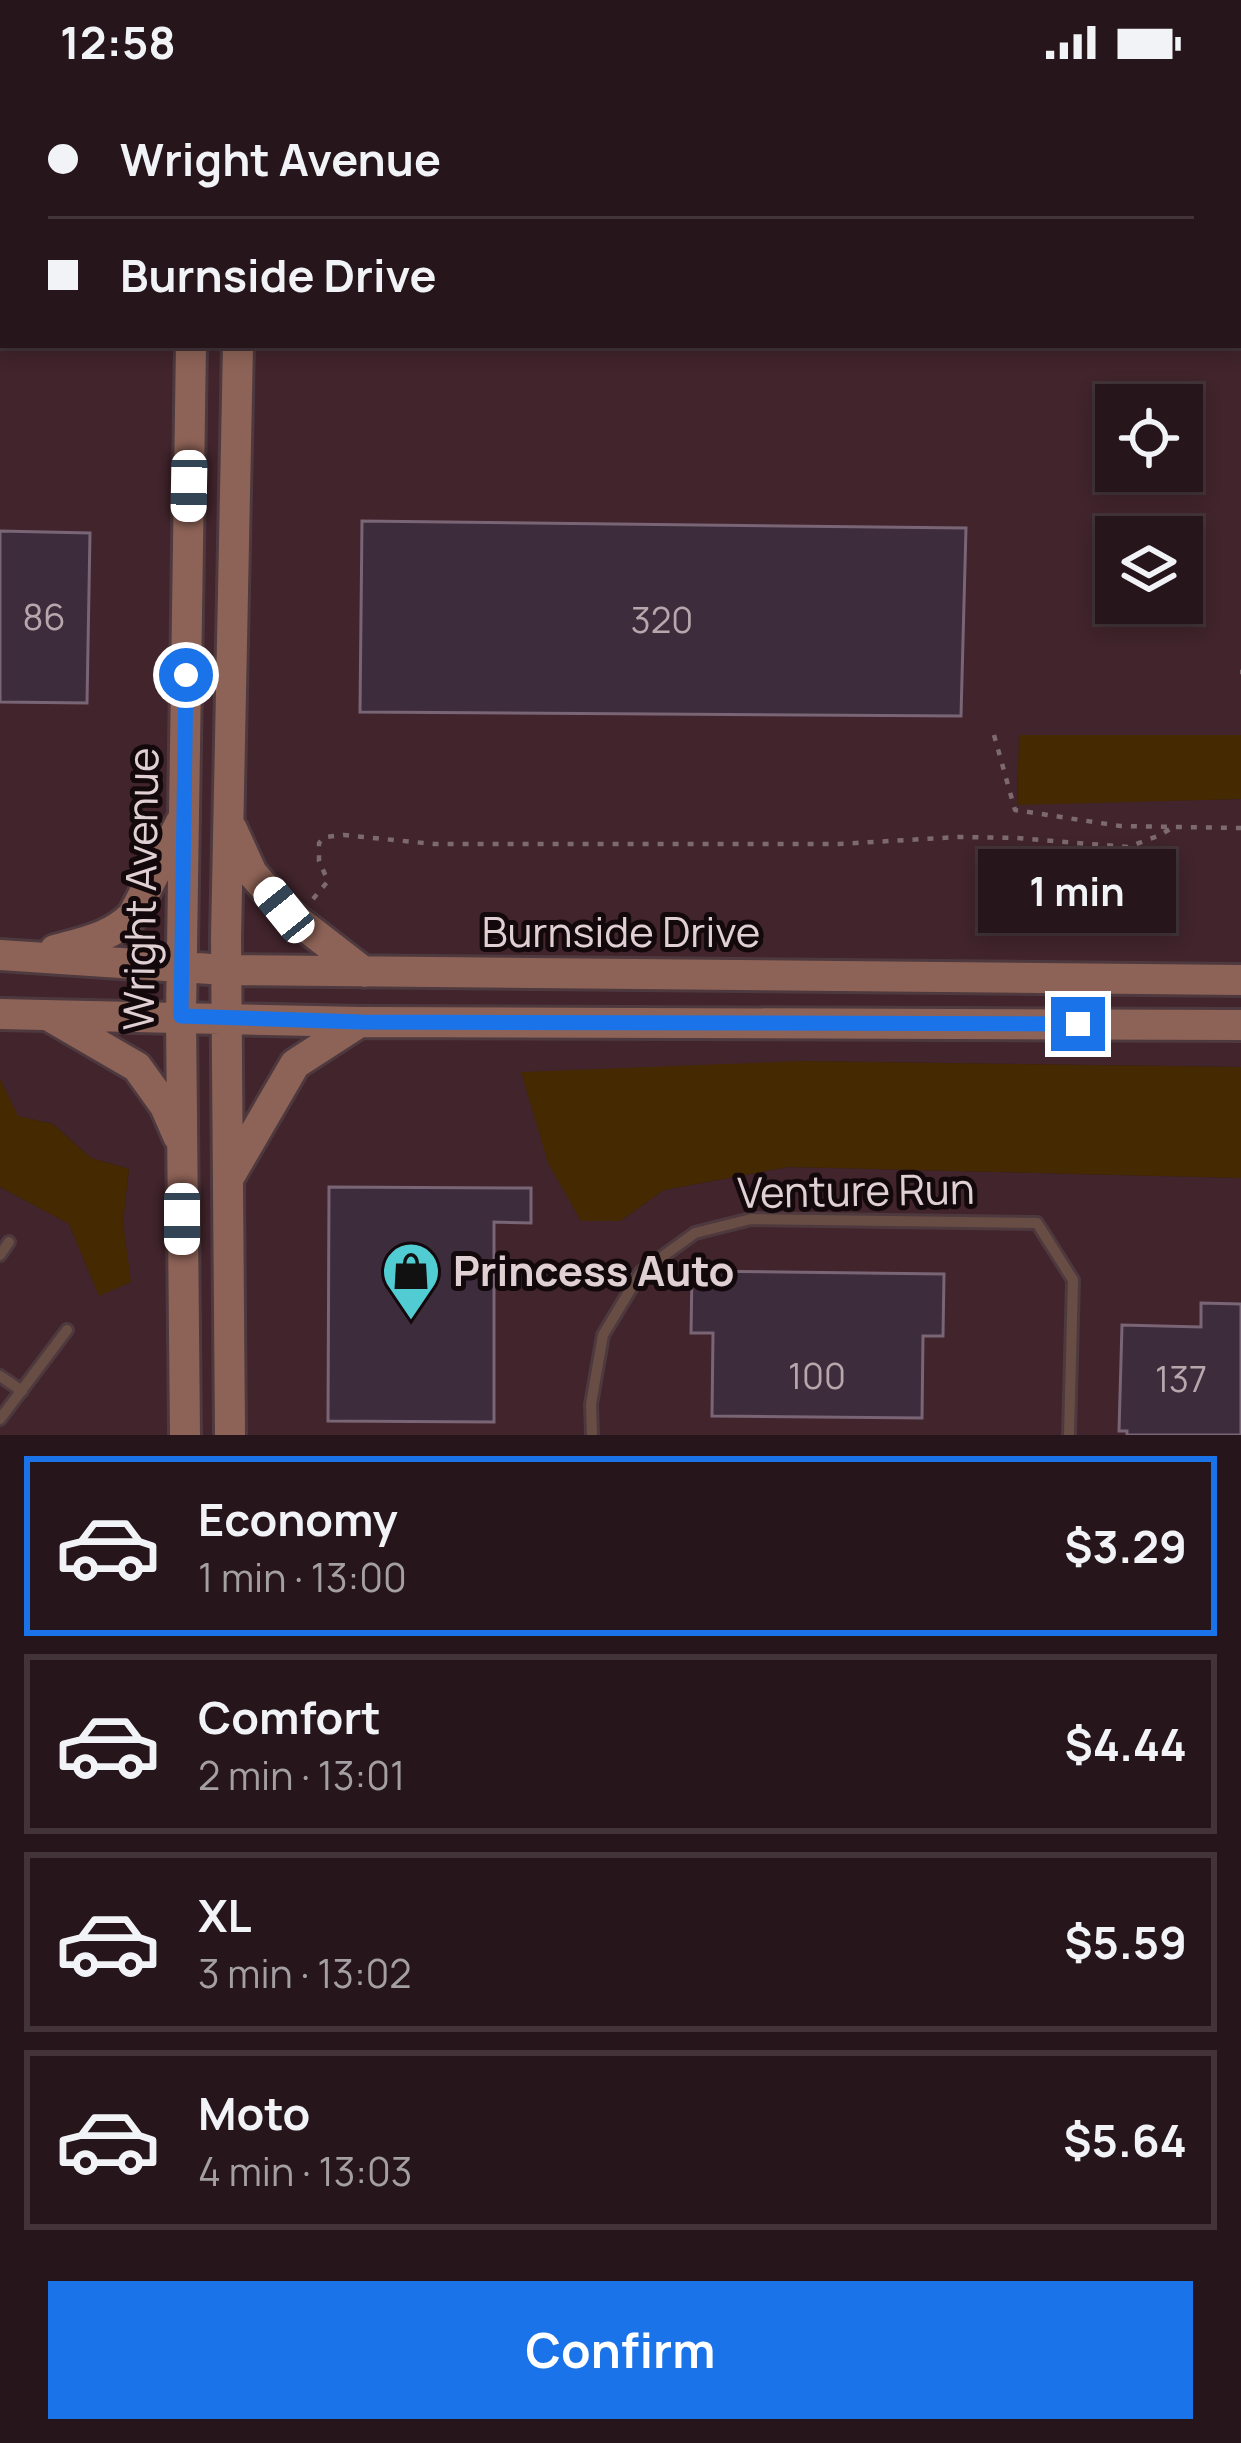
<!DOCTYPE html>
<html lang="en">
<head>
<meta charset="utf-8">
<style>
  body { margin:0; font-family:Manrope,sans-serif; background:#2e1e23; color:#f1f3f6; height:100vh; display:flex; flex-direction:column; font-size:45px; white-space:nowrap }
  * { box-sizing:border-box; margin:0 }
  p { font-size:39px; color:#a49fa2 }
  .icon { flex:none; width:66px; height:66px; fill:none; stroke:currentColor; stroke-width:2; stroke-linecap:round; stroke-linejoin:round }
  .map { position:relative; height:1351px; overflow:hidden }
  .details { display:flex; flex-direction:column; background:#26151a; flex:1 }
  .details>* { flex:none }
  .banner { position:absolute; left:0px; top:0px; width:1242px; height:264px; box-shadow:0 6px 18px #0003,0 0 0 3px #423439; display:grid; align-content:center; height:264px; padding:0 48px; background:#26151a }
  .buttons { position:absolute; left:1095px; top:300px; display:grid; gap:24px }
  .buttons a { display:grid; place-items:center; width:108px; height:108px; border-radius:0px; background:#26151a; box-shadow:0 6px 18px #0003,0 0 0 3px #423439; font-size:60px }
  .end { position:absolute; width:54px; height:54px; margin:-27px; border:15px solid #1a73e8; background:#fff; box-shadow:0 0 0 6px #fff }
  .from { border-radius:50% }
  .bubble { position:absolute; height:84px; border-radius:0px; background:#26151a; box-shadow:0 6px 18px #0003,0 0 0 3px #423439; font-size:39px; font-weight:700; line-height:84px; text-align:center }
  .car { position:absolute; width:36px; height:72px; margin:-36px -18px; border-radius:15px; box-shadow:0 0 9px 3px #0007; background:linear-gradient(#fff 24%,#345 0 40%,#fff 0 76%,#345 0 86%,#fff 0) }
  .banner b { display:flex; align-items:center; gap:42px; height:114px; font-size:45px }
  .banner b+b { border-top:3px solid #423439 }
  .banner i { width:30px; height:30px; background:#f1f3f6 }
  ul { padding:21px 0 0; list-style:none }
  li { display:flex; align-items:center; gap:36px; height:180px; margin:0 24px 18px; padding:0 24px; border:6px solid #423439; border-radius:0px }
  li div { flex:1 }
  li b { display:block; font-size:45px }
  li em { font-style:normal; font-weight:700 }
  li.active { border-color:#1a73e8 }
  li>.icon { width:108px; height:108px; stroke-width:1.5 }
  .cta { display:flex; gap:24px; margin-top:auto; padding:24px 48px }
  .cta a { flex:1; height:138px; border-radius:0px; background:#1a73e8; color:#fff; font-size:48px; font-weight:700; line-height:138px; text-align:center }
  .status { display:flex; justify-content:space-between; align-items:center; height:84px; padding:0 60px; background:#26151a; direction:ltr }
  .status svg { height:33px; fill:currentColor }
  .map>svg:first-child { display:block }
  .built { fill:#41242c; fill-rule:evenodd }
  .green { fill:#452901 }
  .building { fill:#3d2c3b; stroke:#796576; stroke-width:3 }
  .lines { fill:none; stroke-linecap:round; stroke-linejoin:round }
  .service-casing { stroke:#4e393e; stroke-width:16 }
  .secondary-casing { stroke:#4e393e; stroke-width:36 }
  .path { stroke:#7d6a6f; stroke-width:4.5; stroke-dasharray:6 9; stroke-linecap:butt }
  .service { stroke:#684d45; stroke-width:10 }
  .secondary { stroke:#8e6357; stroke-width:30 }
  .route { stroke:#1a73e8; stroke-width:15 }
  .labels { text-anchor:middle; stroke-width:10; stroke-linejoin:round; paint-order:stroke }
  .number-label { font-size:36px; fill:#b7a7ad }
  .street-label { font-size:42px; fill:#e0d0d3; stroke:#13090c }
  .poi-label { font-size:42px; font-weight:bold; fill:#e0d0d3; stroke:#13090c; text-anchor:start }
</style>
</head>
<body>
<div class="status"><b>12:58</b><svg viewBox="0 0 49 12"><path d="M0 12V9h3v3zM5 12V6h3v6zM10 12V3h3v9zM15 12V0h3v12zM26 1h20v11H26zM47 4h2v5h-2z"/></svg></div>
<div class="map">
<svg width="1241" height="1351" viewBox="0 0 1241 1351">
  <rect width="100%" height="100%" fill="#321c22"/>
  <!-- built -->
  <path class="built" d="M 0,0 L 1241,0 L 1241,651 L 1019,651 L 1017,720 L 1241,715 L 1241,983 L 800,977 L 620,1137 L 664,1106 L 788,1083 L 1241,1094 L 1241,1351 L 0,1351 L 0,1103 L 69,1140 L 99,1211 L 130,1198 L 123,1138 L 129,1085 L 91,1074 L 53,1040 L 17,1032 L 0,995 ZM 3,3 L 1239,3 L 1239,261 L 3,261 ZM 1116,321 L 1182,321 L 1182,387 L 1116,387 ZM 1116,453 L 1182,453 L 1182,519 L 1116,519 Z"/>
  <!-- green -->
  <path class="green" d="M 1019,651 L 1241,651 L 1241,715 L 1017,721 Z
    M 800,977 L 1241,983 L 1241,1094 L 788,1083 L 664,1106 L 620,1137 L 581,1137 L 548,1079 L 521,988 Z
    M 0,995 L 18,1032 L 53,1040 L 91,1074 L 129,1085 L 123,1138 L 131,1198 L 99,1212 L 69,1140 L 0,1103 Z"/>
  <!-- building -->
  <path class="building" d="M 0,0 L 44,0 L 44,3 L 3,3 L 3,260 L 0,260 Z
    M 362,437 L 966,444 L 961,632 L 360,628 Z
    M 0,447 L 90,449 L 87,619 L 0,618 Z
    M 329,1103 L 531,1104 L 531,1139 L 494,1138 L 494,1338 L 328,1337 Z
    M 692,1187 L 944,1190 L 943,1252 L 923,1252 L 922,1334 L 712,1332 L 713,1249 L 691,1249 Z
    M 1201,1219 L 1241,1220 L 1241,1351 L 1127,1351 L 1127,1347 L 1119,1347 L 1122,1241 L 1201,1243 Z"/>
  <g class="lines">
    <!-- service casing -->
    <g class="service-casing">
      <path id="service" d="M 0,1171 L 9,1158
        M 0,1292 L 22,1307
        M 0,1335 L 67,1246
        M 592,1351 L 591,1320 L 603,1251 L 641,1188 L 695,1149 L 751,1135 L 1037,1139 L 1073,1196 L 1069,1351"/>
    </g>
    <!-- secondary casing -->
    <g class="secondary-casing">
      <path id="secondary" d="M 198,3 L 198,0
        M 248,3 L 248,0
        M 232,745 L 252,789 L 284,826 L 364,888
        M 55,866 C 84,858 112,853 133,831 L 181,738
        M 0,871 L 226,886 L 1241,896
        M 0,930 L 361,938 L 1241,941
        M 51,933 L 137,983 L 165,1022 L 178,1052
        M 228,1095 L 295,980 L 360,938
        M 185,1351 L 181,932 L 191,261
        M 230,1351 L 226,854 L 238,261"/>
    </g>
    <!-- path -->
    <path class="path" d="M 1240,588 L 1241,588
      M 994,651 L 1015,726 L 1120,742 L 1241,744
      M 313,815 L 328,797 L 319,777 L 319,759 L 325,753 L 344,751 L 434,760 L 838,760 L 958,753 L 1016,754 L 1128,763 L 1158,752 L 1177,741"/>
    <!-- service -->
    <use href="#service" class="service"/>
    <!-- secondary -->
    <use href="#secondary" class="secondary"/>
  </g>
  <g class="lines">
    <!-- route -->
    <path class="route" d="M 186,591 L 181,932 L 361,938 L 1078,940"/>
  </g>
  <!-- icons -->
  <defs>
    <g id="shop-pin" transform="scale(3)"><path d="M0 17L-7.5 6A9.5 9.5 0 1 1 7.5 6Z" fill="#51ccd3" stroke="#13090c"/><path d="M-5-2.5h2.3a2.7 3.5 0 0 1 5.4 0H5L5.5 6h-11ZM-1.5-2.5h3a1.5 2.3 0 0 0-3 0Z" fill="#111"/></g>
  </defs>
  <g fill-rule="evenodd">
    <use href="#shop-pin" x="411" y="1187"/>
  </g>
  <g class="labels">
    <!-- number labels -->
    <g class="number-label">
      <text x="44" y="546">86</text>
      <text x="662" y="549">320</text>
      <text x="817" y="1305">100</text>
      <text x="1181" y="1308">137</text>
    </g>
    <!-- street labels -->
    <g class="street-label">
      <text transform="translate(141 805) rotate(-89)" y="15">Wright Avenue</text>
      <text x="621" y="863">Burnside Drive</text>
      <text transform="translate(856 1107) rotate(-1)" y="15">Venture Run</text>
    </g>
    <!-- poi labels -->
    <g class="poi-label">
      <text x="453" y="1202">Princess Auto</text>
    </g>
  </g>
</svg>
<div class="buttons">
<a><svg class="icon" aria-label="locate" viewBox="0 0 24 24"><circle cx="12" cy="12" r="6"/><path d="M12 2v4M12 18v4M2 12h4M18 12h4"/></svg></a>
<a><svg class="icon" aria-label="layers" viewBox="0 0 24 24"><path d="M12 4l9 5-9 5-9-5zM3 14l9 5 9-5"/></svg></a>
</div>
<i class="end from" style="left:186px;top:591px"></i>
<i class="end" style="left:1078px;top:940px"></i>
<div class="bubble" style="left:978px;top:765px;width:198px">1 min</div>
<i class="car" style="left:189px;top:402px;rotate:181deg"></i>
<i class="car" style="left:284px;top:826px;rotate:321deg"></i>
<i class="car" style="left:182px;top:1135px;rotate:180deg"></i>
<div class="banner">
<b><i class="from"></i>Wright Avenue</b>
<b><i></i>Burnside Drive</b>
</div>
</div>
<section class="details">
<ul>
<li class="active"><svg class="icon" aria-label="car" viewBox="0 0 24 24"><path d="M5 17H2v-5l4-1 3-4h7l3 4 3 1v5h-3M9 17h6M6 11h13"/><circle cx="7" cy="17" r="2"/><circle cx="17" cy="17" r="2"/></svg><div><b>Economy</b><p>1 min · 13:00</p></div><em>$3.29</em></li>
<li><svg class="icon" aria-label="car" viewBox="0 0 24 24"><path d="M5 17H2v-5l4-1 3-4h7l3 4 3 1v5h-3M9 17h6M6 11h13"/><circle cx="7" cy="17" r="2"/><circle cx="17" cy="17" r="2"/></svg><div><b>Comfort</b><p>2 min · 13:01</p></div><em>$4.44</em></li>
<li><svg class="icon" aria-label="car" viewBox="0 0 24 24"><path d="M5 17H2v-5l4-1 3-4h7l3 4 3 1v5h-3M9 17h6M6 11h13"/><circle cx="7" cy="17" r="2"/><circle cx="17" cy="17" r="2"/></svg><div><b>XL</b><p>3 min · 13:02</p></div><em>$5.59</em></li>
<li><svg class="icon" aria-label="car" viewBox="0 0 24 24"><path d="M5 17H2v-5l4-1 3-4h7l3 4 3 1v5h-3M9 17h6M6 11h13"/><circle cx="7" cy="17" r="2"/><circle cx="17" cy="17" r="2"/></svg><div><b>Moto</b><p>4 min · 13:03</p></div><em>$5.64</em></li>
</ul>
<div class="cta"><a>Confirm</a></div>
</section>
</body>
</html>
